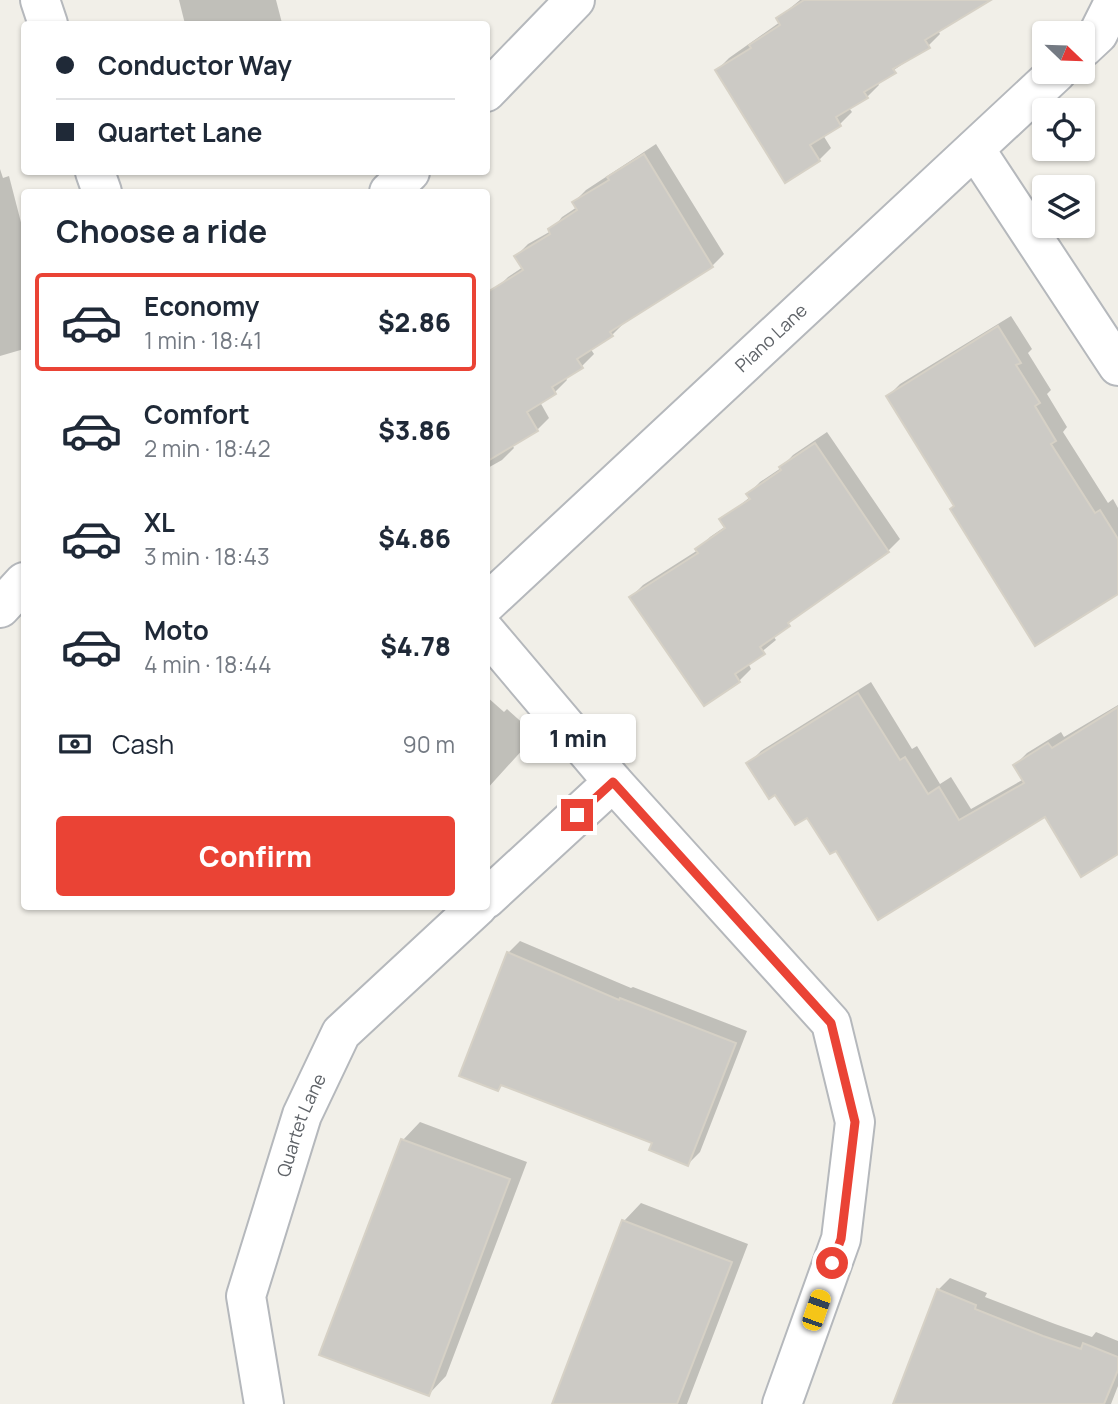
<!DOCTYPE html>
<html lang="en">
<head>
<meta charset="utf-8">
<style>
  body { margin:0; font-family:Manrope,sans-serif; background:#f6f6f7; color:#1f2937; height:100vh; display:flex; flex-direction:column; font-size:26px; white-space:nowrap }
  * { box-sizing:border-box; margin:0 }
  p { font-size:23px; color:#747a83 }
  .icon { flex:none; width:38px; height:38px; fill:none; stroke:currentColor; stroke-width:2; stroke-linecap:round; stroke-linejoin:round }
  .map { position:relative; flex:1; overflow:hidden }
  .panel { position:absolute; left:21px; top:189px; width:469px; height:721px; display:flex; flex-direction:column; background:#fff; border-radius:7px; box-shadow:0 2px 5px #0004 }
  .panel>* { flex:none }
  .top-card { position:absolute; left:21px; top:21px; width:469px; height:154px; border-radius:7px; box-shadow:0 2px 5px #0004; display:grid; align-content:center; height:154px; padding:0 35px; background:#fff }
  .needle { width:46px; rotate:113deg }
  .buttons { position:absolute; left:1032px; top:21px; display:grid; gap:14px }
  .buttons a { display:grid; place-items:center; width:63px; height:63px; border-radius:7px; background:#fff; box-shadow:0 2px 5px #0004; font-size:35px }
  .end { position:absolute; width:32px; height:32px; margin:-16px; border:9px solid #ea4335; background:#fff; box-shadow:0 0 0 4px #fff }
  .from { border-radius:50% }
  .bubble { position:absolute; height:49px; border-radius:7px; background:#fff; box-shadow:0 2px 5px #0004; font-size:23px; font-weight:800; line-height:49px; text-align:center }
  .car { position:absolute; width:21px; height:42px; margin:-21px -10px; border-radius:9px; box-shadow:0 0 5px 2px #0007; background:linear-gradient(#f5c518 24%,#345 0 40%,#f5c518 0 76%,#345 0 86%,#f5c518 0) }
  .top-card b { display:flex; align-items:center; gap:24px; height:66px; font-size:26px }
  .top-card b+b { border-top:2px solid #e0e1e3 }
  .top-card i { width:18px; height:18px; background:#1f2937 }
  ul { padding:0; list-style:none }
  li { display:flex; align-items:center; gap:21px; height:98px; margin:0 14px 10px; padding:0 21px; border:4px solid transparent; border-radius:7px }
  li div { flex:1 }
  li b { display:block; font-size:26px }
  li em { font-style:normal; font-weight:800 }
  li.selected { border-color:#ea4335 }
  li>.icon { width:63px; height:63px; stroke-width:1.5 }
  h2 { padding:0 35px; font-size:32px; line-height:84px }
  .pay { display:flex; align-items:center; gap:18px; height:77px; padding:0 35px; font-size:26px }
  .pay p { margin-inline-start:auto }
  .button { display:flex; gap:14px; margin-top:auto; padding:14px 35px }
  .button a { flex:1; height:80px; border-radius:7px; background:#ea4335; color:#fff; font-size:28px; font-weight:800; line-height:80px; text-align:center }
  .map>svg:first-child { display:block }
  .shadow { fill:#0003 }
  .building { fill:#cccac5; stroke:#d6d1c6; stroke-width:2 }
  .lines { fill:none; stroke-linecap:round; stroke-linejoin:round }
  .street-casing { stroke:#b5b8bc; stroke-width:42 }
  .street { stroke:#fff; stroke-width:38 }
  .route { stroke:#ea4335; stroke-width:9 }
  .labels { text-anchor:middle; stroke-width:6; stroke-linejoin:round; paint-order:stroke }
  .street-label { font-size:18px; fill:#5f6368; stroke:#fff }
</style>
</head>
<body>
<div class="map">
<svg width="1118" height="1404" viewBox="0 0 1118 1404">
  <rect width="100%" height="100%" fill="#f1efe8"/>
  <!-- shadow -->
  <path class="shadow" d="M 179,0 L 276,0 L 282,23 L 185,24 Z
    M 800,0 L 979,0 L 938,30 L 940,34 L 928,46 L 877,82 L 879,85 L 867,97 L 849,108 L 852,112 L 840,124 L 823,135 L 831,148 L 819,160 L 717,70 L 729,58 L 780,22 L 778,18 Z
    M 656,144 L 724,254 L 712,266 L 624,323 L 612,335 L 590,348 L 594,354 L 582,366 L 565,377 L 567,380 L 555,392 L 540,402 L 549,418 L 537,430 L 512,445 L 514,448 L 502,460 L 486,469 L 486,299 L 508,277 L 523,267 L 516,256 L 528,244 L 551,231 L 562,217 L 577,207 L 574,202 L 586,190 Z
    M 0,169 L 3,178 L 9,176 L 24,234 L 24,349 L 0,356 Z
    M 1011,316 L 1032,349 L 1028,353 L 1051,390 L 1047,394 L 1067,427 L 1063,432 L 1108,503 L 1113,499 L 1118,508 L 1118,592 L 956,505 L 888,396 L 900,384 Z
    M 827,432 L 900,539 L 888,551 L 801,613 L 773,636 L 776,640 L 748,663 L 751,669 L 739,681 L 704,704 L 631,597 L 643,585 L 698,550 L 710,537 L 726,526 L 722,520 L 750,497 L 748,494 L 760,482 L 781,468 L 793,455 Z
    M 871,682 L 912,749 L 917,746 L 940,784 L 951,777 L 971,809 L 1024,779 L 1015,765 L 1027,753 L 1061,732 L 1064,737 L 1118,705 L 1118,853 L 1046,815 L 836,849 L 808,815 L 776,793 L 749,763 L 761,751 Z
    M 486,696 L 504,712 L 507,709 L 536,735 L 486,790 Z
    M 520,941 L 631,988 L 633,987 L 747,1031 L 700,1152 L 688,1164 L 654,1142 L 503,1084 L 498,1089 L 508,953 Z
    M 420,1122 L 527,1162 L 446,1376 L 429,1394 L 403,1140 Z
    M 641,1203 L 748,1244 L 687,1404 L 554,1404 L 624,1221 Z
    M 950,1278 L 987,1293 L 985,1297 L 1055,1324 L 1092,1337 L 1096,1332 L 1118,1341 L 1118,1386 L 1111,1404 L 895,1404 L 938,1290 Z"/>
  <!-- building -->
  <path class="building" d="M 804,0 L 991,0 L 925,40 L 930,48 L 893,69 L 896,73 L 864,92 L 868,98 L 836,117 L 841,126 L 810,145 L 820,161 L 785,183 L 715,70 L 751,48 L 749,45 L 780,25 L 776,18 Z
    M 644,154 L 713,267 L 610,332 L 613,336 L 577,359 L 583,368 L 552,387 L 556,394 L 527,412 L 538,431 L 486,462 L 486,293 L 523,270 L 514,256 L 550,234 L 548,229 L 577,210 L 572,202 L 609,180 L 607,177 Z
    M 998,326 L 1021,363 L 1016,365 L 1040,403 L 1035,406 L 1056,441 L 1051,444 L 1095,513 L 1100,510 L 1118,539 L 1118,594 L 1035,646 L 950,509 L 954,506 L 886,396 Z
    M 815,443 L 889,552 L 788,623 L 790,626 L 760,647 L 765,654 L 735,674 L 740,682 L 704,706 L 629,597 L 698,553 L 695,549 L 725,528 L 719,519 L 750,499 L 746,494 L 781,470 L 779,467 Z
    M 858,693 L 900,760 L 905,757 L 928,794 L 939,787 L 959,820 L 1024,783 L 1013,765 L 1048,743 L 1052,748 L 1118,707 L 1118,854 L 1081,877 L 1045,817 L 878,920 L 836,851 L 830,854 L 807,818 L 795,825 L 775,795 L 769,799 L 746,763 Z
    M 507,952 L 619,1000 L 620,998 L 736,1043 L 688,1166 L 649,1150 L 652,1143 L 501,1085 L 498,1091 L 459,1076 Z
    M 401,1139 L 510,1179 L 429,1396 L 319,1355 Z
    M 622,1220 L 732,1262 L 677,1404 L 552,1404 Z
    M 937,1289 L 976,1305 L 975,1309 L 1043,1336 L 1081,1349 L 1083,1343 L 1118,1357 L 1118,1370 L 1104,1404 L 893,1404 Z"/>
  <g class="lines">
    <!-- street casing -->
    <g class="street-casing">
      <g id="street">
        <path d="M 40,0 L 48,24"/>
        <path d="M 1083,48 L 1098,34 L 1115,0"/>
        <path d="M 486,92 L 575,0"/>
        <path d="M 975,149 L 1118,366"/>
        <path d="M 95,172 L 102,192"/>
        <path d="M 389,192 L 410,172"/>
        <path id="s1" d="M 486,604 L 1057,72"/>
        <path d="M 0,608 L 24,582"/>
        <path d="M 486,632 L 613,782 L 831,1023 L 855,1122 L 841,1239 L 782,1404"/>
        <path d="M 486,899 L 613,782"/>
        <path id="s2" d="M 264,1404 L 246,1296 L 302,1115 L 341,1033 L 478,906"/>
      </g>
    </g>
    <!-- street -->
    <use href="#street" class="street"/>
  </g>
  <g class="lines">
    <!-- route -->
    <path class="route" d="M 577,815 L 613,782 L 831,1023 L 855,1122 L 841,1239 L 832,1263"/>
  </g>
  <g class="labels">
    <!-- street labels -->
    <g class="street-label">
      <text dy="6" stroke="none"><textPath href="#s1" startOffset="390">Piano Lane</textPath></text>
      <text dy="6" stroke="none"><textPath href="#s2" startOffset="289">Quartet Lane</textPath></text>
    </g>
  </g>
</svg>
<div class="buttons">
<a><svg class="needle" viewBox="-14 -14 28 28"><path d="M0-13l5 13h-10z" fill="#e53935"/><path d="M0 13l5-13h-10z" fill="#747a83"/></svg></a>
<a><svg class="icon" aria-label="locate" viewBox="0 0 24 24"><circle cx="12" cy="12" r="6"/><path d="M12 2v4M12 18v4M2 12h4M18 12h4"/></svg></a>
<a><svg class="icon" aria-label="layers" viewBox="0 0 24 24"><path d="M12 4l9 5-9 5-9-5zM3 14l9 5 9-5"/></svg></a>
</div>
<i class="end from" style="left:832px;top:1263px"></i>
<i class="end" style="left:577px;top:815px"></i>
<div class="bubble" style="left:520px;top:714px;width:116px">1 min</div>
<i class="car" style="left:816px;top:1310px;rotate:19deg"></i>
<div class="top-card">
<b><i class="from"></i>Conductor Way</b>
<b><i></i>Quartet Lane</b>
</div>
<section class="panel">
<h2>Choose a ride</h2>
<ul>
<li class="selected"><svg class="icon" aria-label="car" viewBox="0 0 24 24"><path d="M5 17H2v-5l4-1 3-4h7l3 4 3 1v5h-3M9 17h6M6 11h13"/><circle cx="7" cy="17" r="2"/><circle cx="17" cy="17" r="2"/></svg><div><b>Economy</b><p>1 min · 18:41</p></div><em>$2.86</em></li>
<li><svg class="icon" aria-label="car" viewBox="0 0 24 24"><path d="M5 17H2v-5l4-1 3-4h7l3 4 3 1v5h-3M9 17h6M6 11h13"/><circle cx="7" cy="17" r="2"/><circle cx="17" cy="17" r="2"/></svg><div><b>Comfort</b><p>2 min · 18:42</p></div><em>$3.86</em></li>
<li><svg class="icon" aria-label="car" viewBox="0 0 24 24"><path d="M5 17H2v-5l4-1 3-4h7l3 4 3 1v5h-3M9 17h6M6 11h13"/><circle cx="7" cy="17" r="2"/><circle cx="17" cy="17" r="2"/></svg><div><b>XL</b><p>3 min · 18:43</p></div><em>$4.86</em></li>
<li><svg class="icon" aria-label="car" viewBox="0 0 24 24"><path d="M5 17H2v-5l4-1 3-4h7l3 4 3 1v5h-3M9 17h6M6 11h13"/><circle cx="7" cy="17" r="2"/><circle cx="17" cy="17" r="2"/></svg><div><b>Moto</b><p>4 min · 18:44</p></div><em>$4.78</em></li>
</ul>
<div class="pay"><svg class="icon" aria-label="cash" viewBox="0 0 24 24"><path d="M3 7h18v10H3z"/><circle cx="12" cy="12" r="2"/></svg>Cash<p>90 m</p></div>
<div class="button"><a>Confirm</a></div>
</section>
</div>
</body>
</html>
